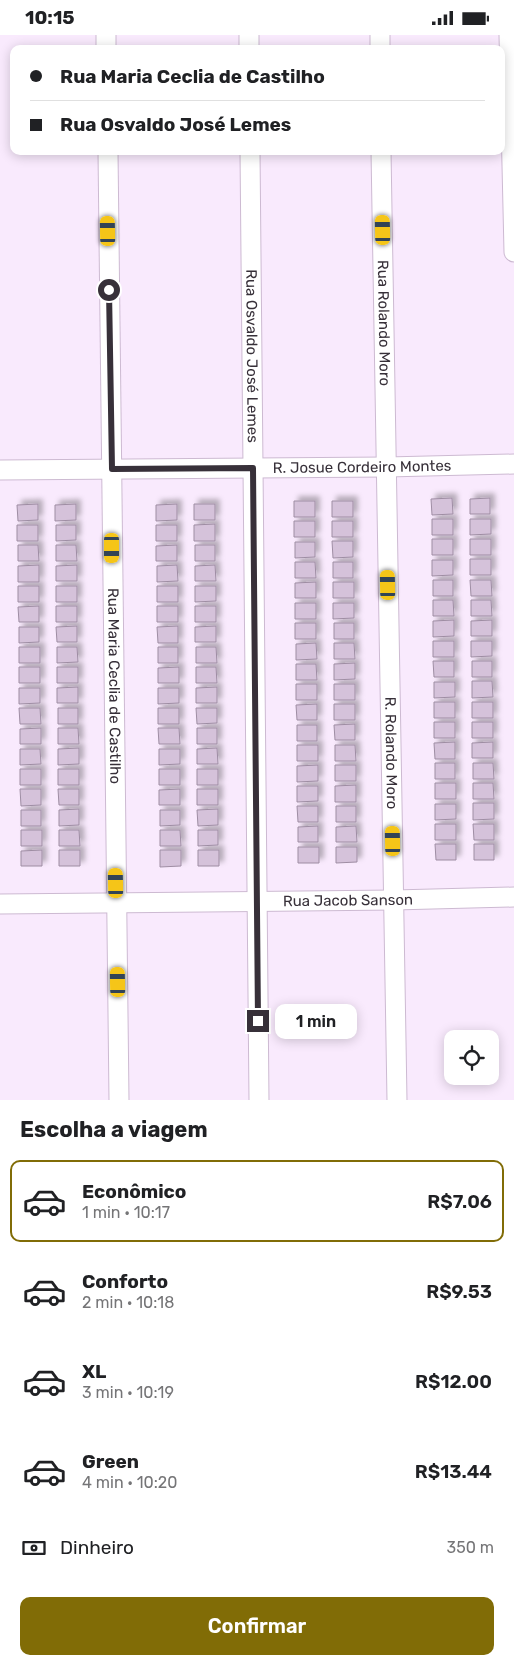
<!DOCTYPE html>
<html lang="pt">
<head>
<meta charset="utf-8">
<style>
  body { margin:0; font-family:Rubik,sans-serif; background:#f6f6f6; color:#202124; height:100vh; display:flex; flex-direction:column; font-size:19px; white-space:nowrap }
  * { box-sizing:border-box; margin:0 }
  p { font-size:16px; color:#757577 }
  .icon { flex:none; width:28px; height:28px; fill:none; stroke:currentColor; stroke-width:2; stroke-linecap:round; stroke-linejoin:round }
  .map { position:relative; height:1065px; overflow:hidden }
  .sheet { display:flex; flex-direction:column; background:#fff; flex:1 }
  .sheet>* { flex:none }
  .banner { position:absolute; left:10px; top:10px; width:495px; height:110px; border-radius:10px; box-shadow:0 2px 12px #0003; display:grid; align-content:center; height:110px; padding:0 20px; background:#fff }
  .fabs { position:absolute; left:444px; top:995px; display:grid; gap:10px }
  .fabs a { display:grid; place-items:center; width:55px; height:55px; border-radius:10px; background:#fff; box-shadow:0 2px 12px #0003; font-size:25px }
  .end { position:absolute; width:22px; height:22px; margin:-11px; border:6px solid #373039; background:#fff; box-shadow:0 0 0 2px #fff }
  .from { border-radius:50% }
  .bubble { position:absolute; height:35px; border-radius:10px; background:#fff; box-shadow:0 2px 12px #0003; font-size:16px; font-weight:600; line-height:35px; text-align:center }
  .car { position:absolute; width:15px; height:30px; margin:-15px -8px; border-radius:6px; box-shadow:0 0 4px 1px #0007; background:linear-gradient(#f5c518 24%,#345 0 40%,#f5c518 0 76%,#345 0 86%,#f5c518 0) }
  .banner b { display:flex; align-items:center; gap:18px; height:48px; font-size:19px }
  .banner b+b { border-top:1px solid #e0e0e0 }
  .banner i { width:12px; height:12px; background:#202124 }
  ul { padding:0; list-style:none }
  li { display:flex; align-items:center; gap:15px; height:82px; margin:0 10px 8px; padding:0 10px; border:2px solid transparent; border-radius:10px }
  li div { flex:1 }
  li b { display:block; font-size:19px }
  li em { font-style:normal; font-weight:600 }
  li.selected { border-color:#816c06 }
  li>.icon { width:45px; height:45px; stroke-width:1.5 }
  h2 { padding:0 20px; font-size:22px; line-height:60px }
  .pay { display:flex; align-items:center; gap:12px; height:55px; padding:0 20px; font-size:19px }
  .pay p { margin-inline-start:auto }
  .button { display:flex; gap:10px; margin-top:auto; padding:10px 20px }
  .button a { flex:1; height:58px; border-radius:10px; background:#816c06; color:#fff; font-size:20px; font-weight:600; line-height:58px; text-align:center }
  .status { display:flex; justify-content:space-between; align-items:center; height:35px; padding:0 25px; background:#fff; direction:ltr }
  .status svg { height:14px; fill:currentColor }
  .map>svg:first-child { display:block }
  .building { fill:#d5c2da; stroke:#9e8da3; filter:url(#shadow) }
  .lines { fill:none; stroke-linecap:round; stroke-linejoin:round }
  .street-casing { stroke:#cdbad2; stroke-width:21 }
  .street { stroke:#fff; stroke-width:19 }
  .route { stroke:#373039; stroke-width:6 }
  .labels { text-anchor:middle; stroke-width:4; stroke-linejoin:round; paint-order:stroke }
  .street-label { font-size:15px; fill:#373039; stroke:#fdfdfd }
</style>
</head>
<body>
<div class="status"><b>10:15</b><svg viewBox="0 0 49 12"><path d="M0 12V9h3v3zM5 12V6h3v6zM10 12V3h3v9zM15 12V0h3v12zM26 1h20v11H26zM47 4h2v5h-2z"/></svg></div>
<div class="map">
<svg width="514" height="1065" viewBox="0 0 514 1065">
  <defs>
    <filter id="shadow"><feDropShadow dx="4.5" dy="-4.5" stdDeviation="2.5" flood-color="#0004"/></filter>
  </defs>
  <rect width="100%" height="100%" fill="#f9eafd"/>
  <!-- building -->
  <path class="building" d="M 452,463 L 453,479 L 432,480 L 431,464 Z
    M 490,463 L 490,479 L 470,479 L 470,464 Z
    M 294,466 L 315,466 L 315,482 L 294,482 Z
    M 332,466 L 353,466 L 353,482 L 332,482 Z
    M 38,469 L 38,485 L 18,486 L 17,470 Z
    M 76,469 L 76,485 L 55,486 L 55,470 Z
    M 177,469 L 177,485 L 156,486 L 156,470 Z
    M 194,469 L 215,469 L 215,485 L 194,485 Z
    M 432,484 L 453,484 L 453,500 L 432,500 Z
    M 470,484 L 491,484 L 491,499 L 470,500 Z
    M 294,486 L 315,486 L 315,502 L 294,502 Z
    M 332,486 L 353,486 L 353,502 L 332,502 Z
    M 215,489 L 215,506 L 194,506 L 194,490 Z
    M 17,490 L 38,490 L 38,506 L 17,506 Z
    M 56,490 L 76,490 L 76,505 L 56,506 Z
    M 156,490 L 177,490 L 177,506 L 156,506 Z
    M 432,504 L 453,504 L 453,520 L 432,520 Z
    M 470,504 L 491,504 L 491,520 L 470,520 Z
    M 332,506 L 353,506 L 353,522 L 333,523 Z
    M 295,507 L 315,507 L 315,522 L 295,523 Z
    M 18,510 L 38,510 L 39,526 L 18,526 Z
    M 56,510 L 76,510 L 77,526 L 56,526 Z
    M 177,510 L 177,526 L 156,526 L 156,511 Z
    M 195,510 L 215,510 L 215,526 L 195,526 Z
    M 470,524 L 491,524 L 491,540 L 470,540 Z
    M 432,525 L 453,525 L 453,540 L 432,541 Z
    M 295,527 L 315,527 L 316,543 L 295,543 Z
    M 333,527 L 353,527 L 353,543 L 333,543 Z
    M 39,530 L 39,547 L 18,547 L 18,531 Z
    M 77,530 L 77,546 L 56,546 L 56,531 Z
    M 177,530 L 178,546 L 157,547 L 157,531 Z
    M 215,530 L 216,546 L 195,546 L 195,531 Z
    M 433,545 L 453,545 L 453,561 L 433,561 Z
    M 470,545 L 491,545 L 492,561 L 471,561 Z
    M 316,547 L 316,563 L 295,563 L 295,548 Z
    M 333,547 L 354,547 L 354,563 L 333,563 Z
    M 18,551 L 39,551 L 39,567 L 18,567 Z
    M 56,551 L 77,551 L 77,567 L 56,567 Z
    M 157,551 L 178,551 L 178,567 L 157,567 Z
    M 195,551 L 216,551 L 216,566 L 195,567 Z
    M 433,565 L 453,565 L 454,581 L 433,581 Z
    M 471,565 L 491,565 L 492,581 L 471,581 Z
    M 295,568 L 316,568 L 316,584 L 295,584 Z
    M 333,568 L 354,568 L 354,583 L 333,584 Z
    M 39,571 L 39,587 L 19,587 L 18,572 Z
    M 56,571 L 77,571 L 77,587 L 56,587 Z
    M 157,571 L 178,571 L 178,587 L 157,587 Z
    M 195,571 L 216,571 L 216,587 L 195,587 Z
    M 454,585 L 454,601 L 433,602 L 433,586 Z
    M 492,585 L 492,601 L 471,601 L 471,586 Z
    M 295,588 L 316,588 L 316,604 L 295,604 Z
    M 334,588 L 354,588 L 354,604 L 334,604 Z
    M 77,591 L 77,607 L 57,607 L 56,592 Z
    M 178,591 L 178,608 L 158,608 L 157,592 Z
    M 216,591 L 216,607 L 195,607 L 195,592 Z
    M 19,592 L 39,592 L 39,607 L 19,608 Z
    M 433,606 L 454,606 L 454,622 L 433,622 Z
    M 471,606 L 492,606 L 492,621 L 471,622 Z
    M 316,608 L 317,624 L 296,625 L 296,609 Z
    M 334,608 L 354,608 L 355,624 L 334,624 Z
    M 19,612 L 40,612 L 40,628 L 19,628 Z
    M 57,612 L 77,612 L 78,627 L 57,628 Z
    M 158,612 L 178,612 L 178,628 L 158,628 Z
    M 196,612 L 216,612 L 217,628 L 196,628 Z
    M 433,626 L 454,626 L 454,642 L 434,642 Z
    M 472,626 L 492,626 L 492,642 L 472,642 Z
    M 355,628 L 355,644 L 334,645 L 334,629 Z
    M 296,629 L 316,629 L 317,645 L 296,645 Z
    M 19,632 L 40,632 L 40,648 L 19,648 Z
    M 57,632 L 78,632 L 78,648 L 57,648 Z
    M 179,632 L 179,648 L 158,648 L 158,633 Z
    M 196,632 L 216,632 L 217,648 L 196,648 Z
    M 472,646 L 492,646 L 493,662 L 472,663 Z
    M 434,647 L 455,647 L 455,662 L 434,663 Z
    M 296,649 L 317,649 L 317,665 L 296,665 Z
    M 334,649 L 355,649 L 355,665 L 334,665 Z
    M 78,652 L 78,668 L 57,668 L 57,653 Z
    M 217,652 L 217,668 L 196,668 L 196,653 Z
    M 19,653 L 40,653 L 40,668 L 19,669 Z
    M 158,653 L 179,653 L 179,668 L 158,669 Z
    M 434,667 L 455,667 L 455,683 L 434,683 Z
    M 472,667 L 493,667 L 493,683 L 472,683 Z
    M 317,669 L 317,685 L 297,685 L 296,670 Z
    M 334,669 L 355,669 L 355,685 L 334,685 Z
    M 19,673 L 40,673 L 41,689 L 20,689 Z
    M 58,673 L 78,673 L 78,689 L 58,689 Z
    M 158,673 L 179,673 L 179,689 L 158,689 Z
    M 196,673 L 217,673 L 217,688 L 197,689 Z
    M 434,687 L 455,687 L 455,703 L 434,703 Z
    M 472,687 L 493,687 L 493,703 L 472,703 Z
    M 355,689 L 355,705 L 335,705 L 334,690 Z
    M 297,690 L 317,690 L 317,706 L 297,706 Z
    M 41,693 L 41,709 L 20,709 L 20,694 Z
    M 58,693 L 78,693 L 79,709 L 58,709 Z
    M 158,693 L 179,693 L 180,709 L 159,709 Z
    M 197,693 L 217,693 L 217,709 L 197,709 Z
    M 455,707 L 455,724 L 435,724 L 434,708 Z
    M 493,707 L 493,723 L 472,723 L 472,708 Z
    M 297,710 L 318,710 L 318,726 L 297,726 Z
    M 335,710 L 355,710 L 356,726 L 335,726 Z
    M 79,713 L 79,729 L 58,730 L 58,714 Z
    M 217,713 L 218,729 L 197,729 L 197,714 Z
    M 20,714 L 40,714 L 41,729 L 20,730 Z
    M 159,714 L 180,714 L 180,729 L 159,730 Z
    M 435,728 L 455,728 L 455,744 L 435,744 Z
    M 473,728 L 493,728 L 494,744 L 473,744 Z
    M 318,730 L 318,746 L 297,747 L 297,731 Z
    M 335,730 L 356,730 L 356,746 L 335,746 Z
    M 20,734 L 41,734 L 41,750 L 20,750 Z
    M 58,734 L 79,734 L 79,750 L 58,750 Z
    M 159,734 L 180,734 L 180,750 L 159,750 Z
    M 197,734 L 218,734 L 218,750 L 197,750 Z
    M 435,748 L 456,748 L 456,764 L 435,764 Z
    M 473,748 L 493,748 L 494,764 L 473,764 Z
    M 356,750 L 356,767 L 335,767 L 335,751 Z
    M 297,751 L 318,751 L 318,766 L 297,767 Z
    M 20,754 L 41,754 L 41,770 L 21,771 Z
    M 58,754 L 79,754 L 79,770 L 59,770 Z
    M 180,754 L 180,770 L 159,770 L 159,755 Z
    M 197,754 L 218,754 L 218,770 L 197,770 Z
    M 473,768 L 494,768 L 494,784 L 473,785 Z
    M 435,769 L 456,769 L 456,784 L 435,785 Z
    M 297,771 L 318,771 L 318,787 L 298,787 Z
    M 336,771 L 356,771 L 356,787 L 336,787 Z
    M 79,774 L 79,790 L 59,791 L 59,775 Z
    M 218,774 L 218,790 L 198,791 L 197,775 Z
    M 21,775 L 41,775 L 41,791 L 21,791 Z
    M 160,775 L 180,775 L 180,790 L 160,791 Z
    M 435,789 L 456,789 L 456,805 L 435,805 Z
    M 473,789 L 494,789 L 494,805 L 474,805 Z
    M 318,791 L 318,807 L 298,807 L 298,792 Z
    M 356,791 L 357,807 L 336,807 L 336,792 Z
    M 21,795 L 42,795 L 42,811 L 21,811 Z
    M 59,795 L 79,795 L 80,811 L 59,811 Z
    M 160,795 L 180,795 L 181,811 L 160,811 Z
    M 198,795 L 218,795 L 218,810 L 198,811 Z
    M 435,809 L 456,809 L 456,825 L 436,825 Z
    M 474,809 L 494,809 L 494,825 L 474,825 Z
    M 298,812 L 319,812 L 319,828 L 298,828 Z
    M 336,812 L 357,812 L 357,827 L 336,828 Z
    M 42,815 L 42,831 L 21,831 L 21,816 Z
    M 59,815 L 80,815 L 80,831 L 59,831 Z
    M 160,815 L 181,815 L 181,831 L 160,832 Z
    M 198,815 L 219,815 L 219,831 L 198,831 Z"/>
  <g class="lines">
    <!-- street casing -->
    <g class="street-casing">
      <g id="street">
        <path d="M 106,0 L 106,14"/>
        <path d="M 249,0 L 249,14"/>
        <path d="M 380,0 L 380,14"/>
        <path d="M 509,0 L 514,217"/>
        <path id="s1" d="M 108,116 L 119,1065"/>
        <path id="s2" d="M 250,116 L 259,1065"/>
        <path id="s3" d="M 381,116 L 397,1065"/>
        <path id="s4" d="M 0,435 L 387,432 L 514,429"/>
        <path id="s5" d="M 0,869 L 394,865 L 514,862"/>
      </g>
    </g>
    <!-- street -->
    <use href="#street" class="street"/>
  </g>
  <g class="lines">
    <!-- route -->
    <path class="route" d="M 109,255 L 112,434 L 253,433 L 258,986"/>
  </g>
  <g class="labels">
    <!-- street labels -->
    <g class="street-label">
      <text dy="5" stroke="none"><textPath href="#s3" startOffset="172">Rua Rolando Moro</textPath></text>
      <text dy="5" stroke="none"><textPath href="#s2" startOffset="205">Rua Osvaldo José Lemes</textPath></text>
      <text dy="5" stroke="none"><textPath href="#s4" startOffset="362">R. Josue Cordeiro Montes</textPath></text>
      <text dy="5" stroke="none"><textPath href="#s1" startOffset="535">Rua Maria Ceclia de Castilho</textPath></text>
      <text dy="5" stroke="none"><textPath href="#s3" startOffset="602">R. Rolando Moro</textPath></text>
      <text dy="5" stroke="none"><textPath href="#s5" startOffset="348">Rua Jacob Sanson</textPath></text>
    </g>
  </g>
</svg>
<div class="fabs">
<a><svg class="icon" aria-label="locate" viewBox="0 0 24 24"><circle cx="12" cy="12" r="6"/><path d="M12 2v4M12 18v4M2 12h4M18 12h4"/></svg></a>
</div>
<i class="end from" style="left:109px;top:255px"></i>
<i class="end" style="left:258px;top:986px"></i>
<div class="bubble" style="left:275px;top:969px;width:82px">1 min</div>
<i class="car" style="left:383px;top:195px;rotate:359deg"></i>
<i class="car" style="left:108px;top:196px;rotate:359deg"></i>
<i class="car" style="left:112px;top:513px;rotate:180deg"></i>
<i class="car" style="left:388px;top:550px;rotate:359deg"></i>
<i class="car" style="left:393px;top:806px;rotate:359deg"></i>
<i class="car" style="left:116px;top:848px;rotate:359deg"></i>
<i class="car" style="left:118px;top:947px;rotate:359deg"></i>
<div class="banner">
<b><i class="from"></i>Rua Maria Ceclia de Castilho</b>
<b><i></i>Rua Osvaldo José Lemes</b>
</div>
</div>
<section class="sheet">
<h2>Escolha a viagem</h2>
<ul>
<li class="selected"><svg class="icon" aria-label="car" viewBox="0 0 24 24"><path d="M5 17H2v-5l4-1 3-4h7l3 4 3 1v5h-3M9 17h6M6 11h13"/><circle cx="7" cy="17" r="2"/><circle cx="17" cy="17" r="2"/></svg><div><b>Econômico</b><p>1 min · 10:17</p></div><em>R$7.06</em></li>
<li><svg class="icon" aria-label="car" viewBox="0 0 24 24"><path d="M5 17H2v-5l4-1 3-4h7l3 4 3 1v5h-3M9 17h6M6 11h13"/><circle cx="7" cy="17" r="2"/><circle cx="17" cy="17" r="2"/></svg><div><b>Conforto</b><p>2 min · 10:18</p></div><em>R$9.53</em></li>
<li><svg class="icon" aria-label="car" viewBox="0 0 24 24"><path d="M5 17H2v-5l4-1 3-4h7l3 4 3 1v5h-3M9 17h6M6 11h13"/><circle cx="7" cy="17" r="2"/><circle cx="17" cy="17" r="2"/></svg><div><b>XL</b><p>3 min · 10:19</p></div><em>R$12.00</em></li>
<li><svg class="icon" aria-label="car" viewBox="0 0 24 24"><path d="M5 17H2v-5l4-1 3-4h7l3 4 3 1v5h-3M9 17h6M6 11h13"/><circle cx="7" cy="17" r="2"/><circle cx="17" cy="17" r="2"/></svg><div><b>Green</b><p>4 min · 10:20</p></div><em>R$13.44</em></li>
</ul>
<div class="pay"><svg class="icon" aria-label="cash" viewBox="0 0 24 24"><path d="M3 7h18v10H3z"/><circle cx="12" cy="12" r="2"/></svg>Dinheiro<p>350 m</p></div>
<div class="button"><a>Confirmar</a></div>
</section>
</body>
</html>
